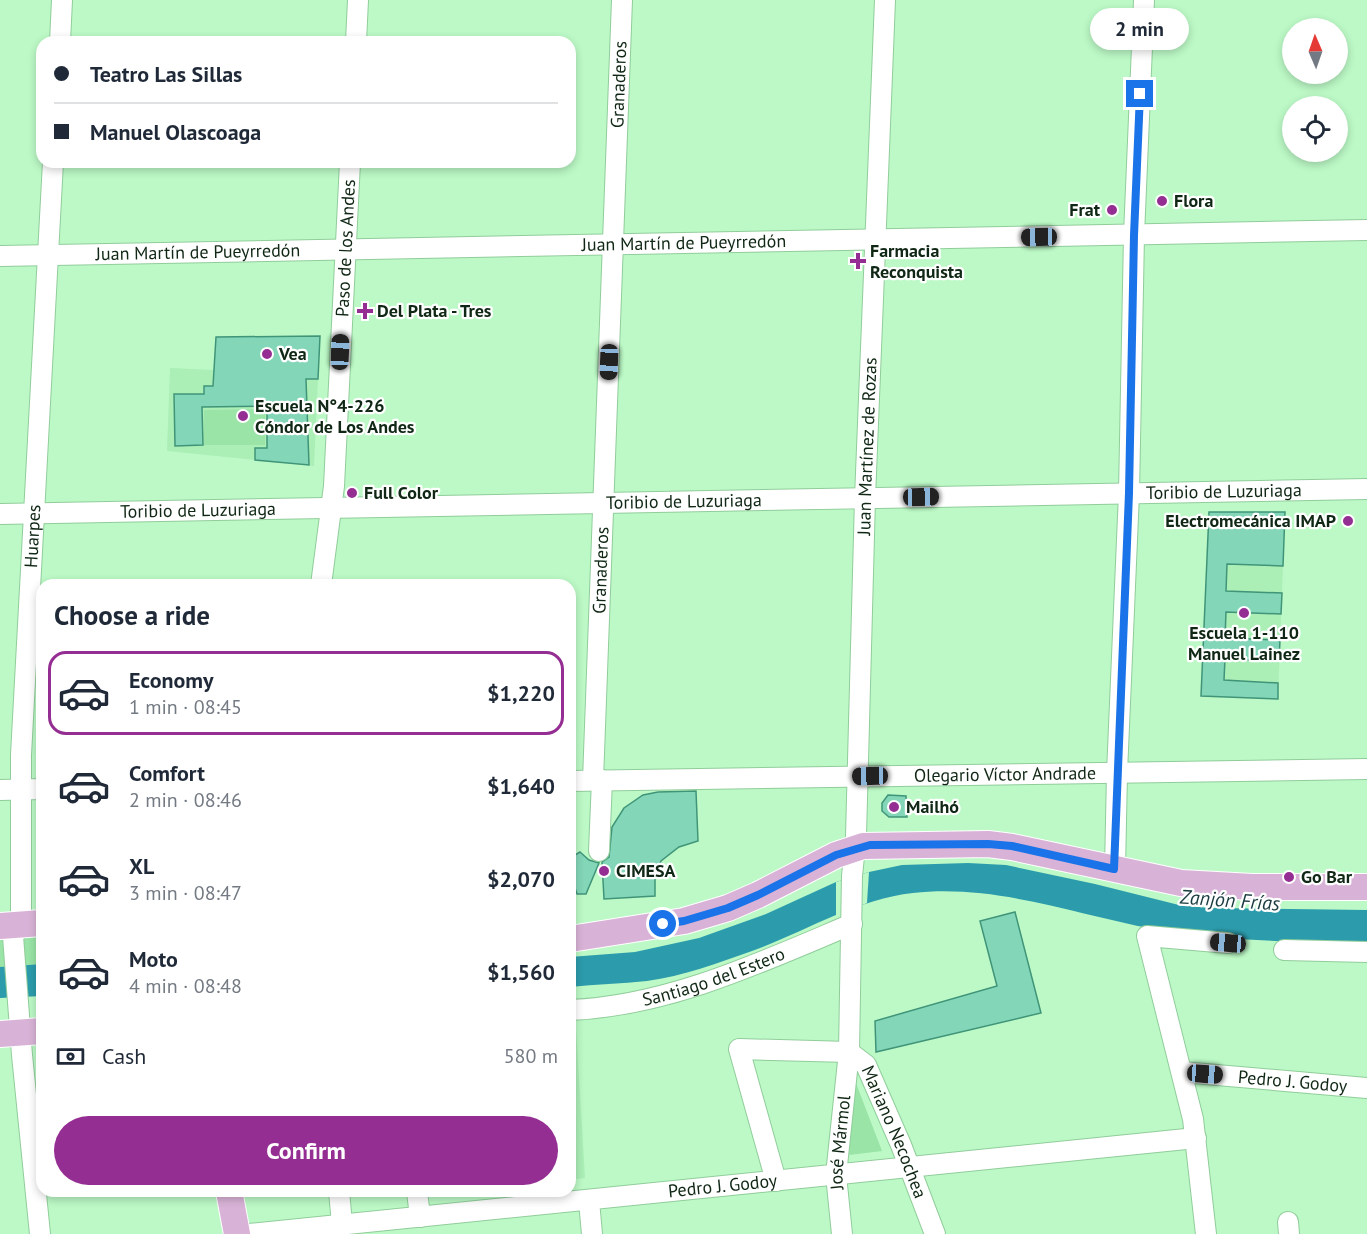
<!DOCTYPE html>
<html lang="en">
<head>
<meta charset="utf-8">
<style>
  body { margin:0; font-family:"PT Sans",sans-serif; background:#f2f2f3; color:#1f2937; height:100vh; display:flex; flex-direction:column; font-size:22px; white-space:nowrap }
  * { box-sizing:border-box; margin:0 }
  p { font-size:20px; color:#747a83 }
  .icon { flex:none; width:33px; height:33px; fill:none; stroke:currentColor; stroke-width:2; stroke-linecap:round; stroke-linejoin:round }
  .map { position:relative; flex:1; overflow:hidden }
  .side { position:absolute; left:36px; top:579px; width:540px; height:618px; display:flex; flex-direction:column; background:#fff; border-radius:18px; box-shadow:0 3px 9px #0003 }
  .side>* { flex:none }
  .guide { position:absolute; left:36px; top:36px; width:540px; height:132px; border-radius:18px; box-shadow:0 3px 9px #0003; display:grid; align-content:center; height:132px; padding:0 18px; background:#fff }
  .needle { width:39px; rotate:358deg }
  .tools { position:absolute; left:1282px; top:18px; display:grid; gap:12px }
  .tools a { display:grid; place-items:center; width:66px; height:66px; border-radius:50%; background:#fff; box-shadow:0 3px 9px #0003; font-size:30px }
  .end { position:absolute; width:27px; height:27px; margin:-14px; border:8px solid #1a73e8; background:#fff; box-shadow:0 0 0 3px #fff }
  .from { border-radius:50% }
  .bubble { position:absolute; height:42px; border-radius:21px; background:#fff; box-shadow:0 3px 9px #0003; font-size:20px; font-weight:700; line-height:42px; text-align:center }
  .car { position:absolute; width:18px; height:36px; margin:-18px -9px; border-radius:8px; box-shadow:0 0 4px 2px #0007; background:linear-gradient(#222 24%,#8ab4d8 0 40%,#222 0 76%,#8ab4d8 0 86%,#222 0) }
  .guide b { display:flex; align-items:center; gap:21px; height:57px; font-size:22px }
  .guide b+b { border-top:2px solid #e0e1e3 }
  .guide i { width:15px; height:15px; background:#1f2937 }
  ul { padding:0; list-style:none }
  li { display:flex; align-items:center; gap:18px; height:84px; margin:0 12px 9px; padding:0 6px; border:3px solid transparent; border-radius:18px }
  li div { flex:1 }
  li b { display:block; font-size:22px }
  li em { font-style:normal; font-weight:700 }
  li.selected { border-color:#952e92 }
  li>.icon { width:54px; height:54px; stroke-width:1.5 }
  h2 { padding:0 18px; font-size:27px; line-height:72px }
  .pay { display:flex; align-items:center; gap:15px; height:66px; padding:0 18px; font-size:22px }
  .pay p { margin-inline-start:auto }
  .primary-button { display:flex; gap:12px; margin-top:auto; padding:12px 18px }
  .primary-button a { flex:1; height:69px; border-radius:36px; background:#952e92; color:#fff; font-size:24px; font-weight:700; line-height:69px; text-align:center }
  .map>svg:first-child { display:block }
  .built { fill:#abeeb6 }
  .green { fill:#99e4a6 }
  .water { fill:#2c9cac }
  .pier { fill:#bcf9c6 }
  .building { fill:#83d6b8; stroke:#409579; stroke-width:1.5 }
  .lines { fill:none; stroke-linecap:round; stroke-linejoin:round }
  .minor-casing { stroke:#91cd9b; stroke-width:22 }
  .major-casing { stroke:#fff; stroke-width:28 }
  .minor { stroke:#fff; stroke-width:20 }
  .major { stroke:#d9b3d7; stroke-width:26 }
  .route { stroke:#1a73e8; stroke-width:8 }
  .poi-dot { fill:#952e92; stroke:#fff; stroke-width:2 }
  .labels { text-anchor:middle; stroke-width:4.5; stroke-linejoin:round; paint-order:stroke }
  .street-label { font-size:18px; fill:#0f2714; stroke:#fff }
  .poi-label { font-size:18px; font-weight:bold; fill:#0f2714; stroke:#fff; text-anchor:start }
  .water-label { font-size:20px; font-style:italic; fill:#1b3c41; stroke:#fff }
</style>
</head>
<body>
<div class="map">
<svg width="1367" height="1234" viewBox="0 0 1367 1234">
  <rect width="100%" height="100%" fill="#bcf9c6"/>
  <!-- built -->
  <path class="built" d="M 170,368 L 214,370 L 214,380 L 318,379 L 314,466 L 167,451 Z
    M 1209,512 L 1285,512 L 1278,699 L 1201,696 Z
    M 576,1028 L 585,1178 L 570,1180 L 570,1029 Z"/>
  <!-- green -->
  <path class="green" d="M 265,409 L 265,445 L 204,445 L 204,410 Z
    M 42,935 L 42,964 L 0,967 L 0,938 Z
    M 854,1078 L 882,1151 L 849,1155 Z"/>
  <!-- water -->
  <path class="water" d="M 968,863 L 1006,865 L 1095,884 L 1179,905 L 1209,908 L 1367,910 L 1367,944 C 1297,941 1224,942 1154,929 C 1074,914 996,884 913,893 C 856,899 805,932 752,951 C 718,963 683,976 647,981 C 621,984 596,984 570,987 L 570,957 L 635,952 L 699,938 L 766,914 L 836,882 L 869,872 L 902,865 Z
    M 42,964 L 42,996 L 0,998 L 0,967 Z"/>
  <!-- pier -->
  <path class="pier" d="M 869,872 L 867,903 L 836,916 L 836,882 Z"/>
  <!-- building -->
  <path class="building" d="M 320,336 L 318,379 L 306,379 L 309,465 L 255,460 L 255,448 L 267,448 L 267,406 L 202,407 L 203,445 L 175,446 L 174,394 L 204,394 L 204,386 L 213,386 L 216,337 Z
    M 1209,512 L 1285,512 L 1283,566 L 1227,564 L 1226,591 L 1282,593 L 1281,614 L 1226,612 L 1225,638 L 1280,640 L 1279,661 L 1225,659 L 1224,680 L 1278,683 L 1278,699 L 1201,696 Z
    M 696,791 L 698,841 L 679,847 L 661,861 L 655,876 L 655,896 L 604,899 L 602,862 L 609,857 L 612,827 L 624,808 L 643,795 L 658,792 Z
    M 888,795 L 906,796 L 907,817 L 889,817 L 882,811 L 882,803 Z
    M 580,852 L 589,860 L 599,863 L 586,894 L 577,894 L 573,882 L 570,882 L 570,858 Z
    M 1015,912 L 1041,1013 L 876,1052 L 875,1021 L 997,986 L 980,921 Z"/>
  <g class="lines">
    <!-- minor casing -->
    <g class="minor-casing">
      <g id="minor">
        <path d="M 60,42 L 62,0"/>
        <path d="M 356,42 L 358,0"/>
        <path id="s1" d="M 0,256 L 1367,230"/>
        <path id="s2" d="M 0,514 L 1367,489"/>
        <path id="s3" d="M 321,585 L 334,486 L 350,162"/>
        <path id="s4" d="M 593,780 L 622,0"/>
        <path id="s5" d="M 570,781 L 1367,769"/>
        <path d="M 0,790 L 42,789"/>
        <path d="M 599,851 L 602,780"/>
        <path d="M 1115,869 L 1117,773 L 1129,493 L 1134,235 L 1144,0"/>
        <path d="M 1284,950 L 1367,952"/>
        <path id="s6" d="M 570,1010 C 668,1006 762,962 852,924"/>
        <path id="s7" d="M 849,1052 L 866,1065 L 901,1145 L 935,1234"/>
        <path id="s8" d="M 1182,1072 L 1367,1088"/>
        <path d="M 776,1181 L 739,1049 L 849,1052"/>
        <path d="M 339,1191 L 342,1224"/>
        <path d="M 417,1191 L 420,1217"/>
        <path d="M 589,1201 L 592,1234"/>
        <path d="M 1288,1222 L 1289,1234"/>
        <path id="s9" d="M 40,1234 L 22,1055 L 13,936 L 21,925 L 21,755 L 53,162"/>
        <path id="s10" d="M 249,1234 L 1196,1138"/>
        <path id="s11" d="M 842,1234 L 836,1175 L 849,1052 L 852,876 L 856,836 L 865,498 L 885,0"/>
        <path d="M 1206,1234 L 1193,1119 L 1147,936 L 1228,943"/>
      </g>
    </g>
    <!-- major casing -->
    <g class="major-casing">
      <path id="major" d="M 0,926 L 42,923
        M 570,939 L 684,921 L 728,908 L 758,895 L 836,855 L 863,846 L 988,844 L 1012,847 L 1181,883 L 1252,887 L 1367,887
        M 0,1034 L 42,1031
        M 229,1191 L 237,1234"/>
    </g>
    <!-- minor -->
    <use href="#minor" class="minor"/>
    <!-- major -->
    <use href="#major" class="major"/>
  </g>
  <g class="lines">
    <!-- route -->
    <path class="route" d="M 663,924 L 684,921 L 728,908 L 758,895 L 836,855 L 870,845 L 988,844 L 1012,846 L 1114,869 L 1129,493 L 1134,235 L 1140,94"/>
  </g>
  <!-- markers -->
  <g class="poi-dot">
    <circle cx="1162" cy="201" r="6"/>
    <circle cx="1112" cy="210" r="6"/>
    <path d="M855 252h6v6h6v6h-6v6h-6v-6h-6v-6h6z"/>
    <path d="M362 302h6v6h6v6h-6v6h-6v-6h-6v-6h6z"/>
    <circle cx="267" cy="354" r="6"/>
    <circle cx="243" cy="416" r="6"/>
    <circle cx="352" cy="493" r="6"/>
    <circle cx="1348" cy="521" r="6"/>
    <circle cx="1244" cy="613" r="6"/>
    <circle cx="894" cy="807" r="6"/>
    <circle cx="604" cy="871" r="6"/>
    <circle cx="1289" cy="877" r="6"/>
  </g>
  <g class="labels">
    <!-- street labels -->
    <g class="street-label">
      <text dy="6" stroke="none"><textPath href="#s4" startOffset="696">Granaderos</textPath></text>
      <text dy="6" stroke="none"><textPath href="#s1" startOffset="684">Juan Martín de Pueyrredón</textPath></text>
      <text dy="6" stroke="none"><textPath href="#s3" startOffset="338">Paso de los Andes</textPath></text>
      <text dy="6" stroke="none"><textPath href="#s1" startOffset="198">Juan Martín de Pueyrredón</textPath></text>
      <text dy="6" stroke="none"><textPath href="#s11" startOffset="789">Juan Martínez de Rozas</textPath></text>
      <text dy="6" stroke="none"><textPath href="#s2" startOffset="1224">Toribio de Luzuriaga</textPath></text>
      <text dy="6" stroke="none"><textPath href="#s2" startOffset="684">Toribio de Luzuriaga</textPath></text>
      <text dy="6" stroke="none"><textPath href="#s2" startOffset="198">Toribio de Luzuriaga</textPath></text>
      <text dy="6" stroke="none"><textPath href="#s9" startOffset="702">Huarpes</textPath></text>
      <text dy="6" stroke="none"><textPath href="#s4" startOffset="210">Granaderos</textPath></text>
      <text dy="6" stroke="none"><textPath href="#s5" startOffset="435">Olegario Víctor Andrade</textPath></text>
      <text dy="6" stroke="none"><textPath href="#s6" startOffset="148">Santiago del Estero</textPath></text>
      <text dy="6" stroke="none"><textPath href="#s8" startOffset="111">Pedro J. Godoy</textPath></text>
      <text dy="6" stroke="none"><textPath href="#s7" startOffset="94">Mariano Necochea</textPath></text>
      <text dy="6" stroke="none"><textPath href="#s11" startOffset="92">José Mármol</textPath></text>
      <text dy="6" stroke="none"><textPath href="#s10" startOffset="476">Pedro J. Godoy</textPath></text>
    </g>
    <!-- poi labels -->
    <g class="poi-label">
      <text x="1174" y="207">Flora</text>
      <text x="1100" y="216" text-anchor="end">Frat</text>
      <text x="870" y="257">Farmacia<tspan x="870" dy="21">Reconquista</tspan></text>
      <text x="377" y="317">Del Plata - Tres</text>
      <text x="279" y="360">Vea</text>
      <text x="255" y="412">Escuela N°4-226<tspan x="255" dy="21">Cóndor de Los Andes</tspan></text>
      <text x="364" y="499">Full Color</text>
      <text x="1336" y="527" text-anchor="end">Electromecánica IMAP</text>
      <text x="1244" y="639" text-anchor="middle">Escuela 1-110<tspan x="1244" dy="21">Manuel Lainez</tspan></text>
      <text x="906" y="813">Mailhó</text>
      <text x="616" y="877">CIMESA</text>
      <text x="1301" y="883">Go Bar</text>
    </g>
    <!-- water labels -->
    <g class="water-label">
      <text transform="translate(1230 900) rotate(4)" y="7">Zanjón Frías</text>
    </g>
  </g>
</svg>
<div class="tools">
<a><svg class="needle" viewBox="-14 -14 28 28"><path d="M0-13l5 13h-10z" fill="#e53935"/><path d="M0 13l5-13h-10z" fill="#747a83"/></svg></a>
<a><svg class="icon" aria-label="locate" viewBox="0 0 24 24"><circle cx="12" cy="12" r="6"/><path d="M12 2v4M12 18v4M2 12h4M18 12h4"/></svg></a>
</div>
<i class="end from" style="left:663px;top:924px"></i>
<i class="end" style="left:1140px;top:94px"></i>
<div class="bubble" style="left:1090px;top:8px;width:99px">2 min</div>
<i class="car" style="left:1039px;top:237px;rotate:269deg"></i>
<i class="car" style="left:340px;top:352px;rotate:2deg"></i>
<i class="car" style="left:609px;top:362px;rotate:182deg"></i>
<i class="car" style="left:921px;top:497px;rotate:89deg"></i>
<i class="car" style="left:870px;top:776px;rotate:269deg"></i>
<i class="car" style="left:1228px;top:943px;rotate:275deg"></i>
<i class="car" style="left:1205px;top:1074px;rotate:94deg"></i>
<div class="guide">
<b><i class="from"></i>Teatro Las Sillas</b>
<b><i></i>Manuel Olascoaga</b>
</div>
<section class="side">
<h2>Choose a ride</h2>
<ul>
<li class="selected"><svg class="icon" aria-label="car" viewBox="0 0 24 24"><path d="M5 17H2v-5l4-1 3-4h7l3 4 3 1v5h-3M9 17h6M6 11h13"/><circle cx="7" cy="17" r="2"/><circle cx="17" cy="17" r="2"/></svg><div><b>Economy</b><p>1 min · 08:45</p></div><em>$1,220</em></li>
<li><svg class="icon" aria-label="car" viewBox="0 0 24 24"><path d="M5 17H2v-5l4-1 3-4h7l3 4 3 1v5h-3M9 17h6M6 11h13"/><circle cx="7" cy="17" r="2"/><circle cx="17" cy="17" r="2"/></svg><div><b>Comfort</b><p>2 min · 08:46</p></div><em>$1,640</em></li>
<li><svg class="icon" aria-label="car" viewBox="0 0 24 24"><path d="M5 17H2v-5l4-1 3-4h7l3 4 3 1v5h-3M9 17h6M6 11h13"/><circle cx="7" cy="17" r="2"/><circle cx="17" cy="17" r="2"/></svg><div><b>XL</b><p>3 min · 08:47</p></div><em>$2,070</em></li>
<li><svg class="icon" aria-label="car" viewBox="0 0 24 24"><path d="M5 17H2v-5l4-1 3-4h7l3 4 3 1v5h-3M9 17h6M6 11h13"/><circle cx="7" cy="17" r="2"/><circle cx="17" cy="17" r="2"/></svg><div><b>Moto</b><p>4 min · 08:48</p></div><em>$1,560</em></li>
</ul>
<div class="pay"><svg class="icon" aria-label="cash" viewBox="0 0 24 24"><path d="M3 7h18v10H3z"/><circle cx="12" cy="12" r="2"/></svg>Cash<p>580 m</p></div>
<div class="primary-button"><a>Confirm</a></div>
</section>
</div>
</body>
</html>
